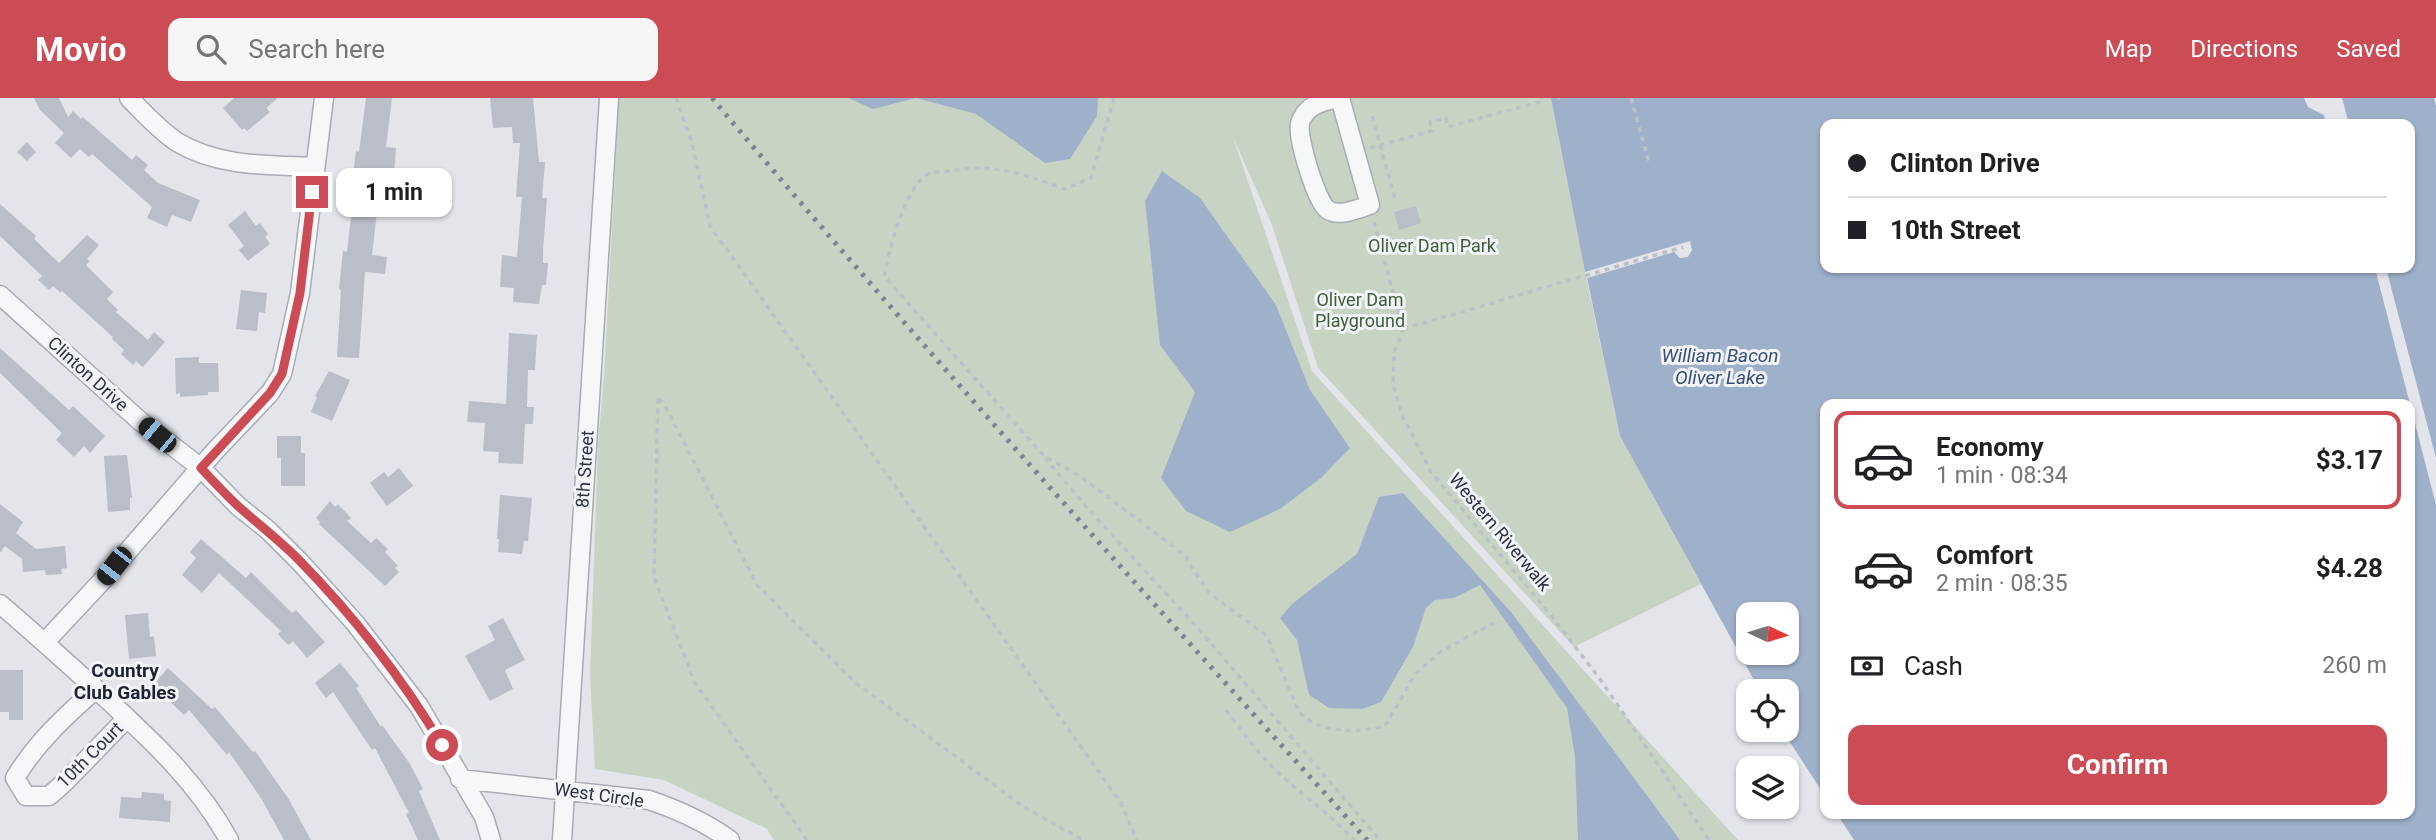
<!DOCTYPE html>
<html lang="en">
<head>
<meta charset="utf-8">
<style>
  body { margin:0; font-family:Roboto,sans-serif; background:#f6f6f6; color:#202124; height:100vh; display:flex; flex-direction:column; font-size:26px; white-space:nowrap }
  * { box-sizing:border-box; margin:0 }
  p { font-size:23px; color:#757577 }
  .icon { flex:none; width:38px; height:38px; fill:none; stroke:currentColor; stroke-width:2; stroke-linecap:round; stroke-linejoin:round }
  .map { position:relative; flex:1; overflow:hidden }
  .side { position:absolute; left:1820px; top:301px; width:595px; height:420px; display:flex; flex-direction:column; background:#fff; border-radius:14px; box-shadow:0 2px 5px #0004 }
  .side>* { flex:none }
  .top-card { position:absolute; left:1820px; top:21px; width:595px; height:154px; border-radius:14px; box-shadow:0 2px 5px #0004; display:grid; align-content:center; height:154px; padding:0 28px; background:#fff }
  .needle { width:46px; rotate:94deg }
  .controls { position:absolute; left:1736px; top:504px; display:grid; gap:14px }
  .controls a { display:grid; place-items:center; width:63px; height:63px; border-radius:14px; background:#fff; box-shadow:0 2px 5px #0004; font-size:35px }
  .end { position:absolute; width:32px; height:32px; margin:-16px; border:9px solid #cc4c56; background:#fff; box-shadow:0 0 0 4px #fff }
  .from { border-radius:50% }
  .bubble { position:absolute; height:49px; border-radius:14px; background:#fff; box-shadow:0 2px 5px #0004; font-size:23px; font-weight:700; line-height:49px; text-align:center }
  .car { position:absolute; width:21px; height:42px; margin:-21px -10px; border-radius:9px; box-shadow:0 0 5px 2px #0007; background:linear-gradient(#222 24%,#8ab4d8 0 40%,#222 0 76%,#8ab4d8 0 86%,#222 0) }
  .top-card b { display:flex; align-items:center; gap:24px; height:66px; font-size:26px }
  .top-card b+b { border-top:2px solid #e0e0e0 }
  .top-card i { width:18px; height:18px; background:#202124 }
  ul { padding:12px 0 0; list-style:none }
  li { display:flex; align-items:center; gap:21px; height:98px; margin:0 14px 10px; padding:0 14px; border:4px solid transparent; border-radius:14px }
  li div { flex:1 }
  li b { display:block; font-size:26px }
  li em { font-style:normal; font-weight:700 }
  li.current { border-color:#cc4c56 }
  li>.icon { width:63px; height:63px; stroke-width:1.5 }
  .pay { display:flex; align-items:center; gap:18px; height:77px; padding:0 28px; font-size:26px }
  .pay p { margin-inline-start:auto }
  .cta { display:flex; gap:14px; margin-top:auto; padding:14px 28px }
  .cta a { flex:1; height:80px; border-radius:14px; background:#cc4c56; color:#fff; font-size:28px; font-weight:700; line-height:80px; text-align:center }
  header { display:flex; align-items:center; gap:42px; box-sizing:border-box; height:98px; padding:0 35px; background:#cc4c56; color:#fff }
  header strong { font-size:33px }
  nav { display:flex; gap:38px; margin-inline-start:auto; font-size:24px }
  .search { width:490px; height:63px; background:#f6f6f6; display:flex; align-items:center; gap:18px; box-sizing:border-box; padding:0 24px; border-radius:14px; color:#757577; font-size:26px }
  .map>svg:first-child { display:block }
  .green { fill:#c7d4c4 }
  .water { fill:#9fb1ca; fill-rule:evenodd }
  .building { fill:#babec8 }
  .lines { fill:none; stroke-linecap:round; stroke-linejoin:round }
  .street-casing { stroke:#a8acb5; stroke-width:21 }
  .path { stroke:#bdc0c6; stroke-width:3.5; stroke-dasharray:5 5; stroke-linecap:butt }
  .street { stroke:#f6f7f9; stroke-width:18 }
  .rail { stroke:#7c8494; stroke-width:5; stroke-dasharray:3.5 7; stroke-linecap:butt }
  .route { stroke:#cc4c56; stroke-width:9 }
  .labels { text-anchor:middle; stroke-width:6; stroke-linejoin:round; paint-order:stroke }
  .park-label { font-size:18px; fill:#3d5e38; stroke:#f3f4f8 }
  .street-label { font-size:18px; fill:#2b3243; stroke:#f3f4f8 }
  .water-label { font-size:19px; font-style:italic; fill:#364e76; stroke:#f3f4f8 }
  .neighbourhood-label { font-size:19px; font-weight:bold; fill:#1d2334; stroke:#f3f4f8 }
</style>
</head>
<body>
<header>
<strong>Movio</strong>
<div class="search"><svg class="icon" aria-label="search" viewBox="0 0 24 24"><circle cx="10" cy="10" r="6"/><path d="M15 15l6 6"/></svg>Search here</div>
<nav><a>Map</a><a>Directions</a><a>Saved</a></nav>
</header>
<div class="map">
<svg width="2436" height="742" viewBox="0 0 2436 742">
  <rect width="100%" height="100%" fill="#e3e5eb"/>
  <!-- green -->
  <path class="green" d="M 619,0 L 1551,0 L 1585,174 L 1620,338 L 1701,486 L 1574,549 L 1318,270 L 1272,127 L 1233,39 L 1312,273 L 1738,742 L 774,742 L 767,731 L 664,682 L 595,671 L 590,577 L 598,347 L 604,279 Z"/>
  <!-- water -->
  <path class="water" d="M 848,0 L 1098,0 L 1097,18 L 1070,61 L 1045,65 L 976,16 L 916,0 L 873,11 Z
    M 1551,0 L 2304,0 L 2308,9 L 2324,17 L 2326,26 L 1825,26 L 1825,170 L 2375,170 L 2436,407 L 2436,742 L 1854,742 L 1837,716 L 2410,716 L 2410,306 L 1825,306 L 1825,698 L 1782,632 L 1787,632 L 1787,593 L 1760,593 L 1620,338 L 1587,180 L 1674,154 L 1680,160 L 1688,159 L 1692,152 L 1690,143 L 1585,174 ZM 1748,516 L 1787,516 L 1787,555 L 1748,555 Z
    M 2342,0 L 2434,0 L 2436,8 L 2436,360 L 2386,170 L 2410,170 L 2410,26 L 2349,26 Z
    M 1162,73 L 1200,100 L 1276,207 L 1310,292 L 1350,350 L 1321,380 L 1280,411 L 1230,434 L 1186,413 L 1161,380 L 1195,294 L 1160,247 L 1145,103 Z
    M 1403,395 L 1511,514 L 1680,742 L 1578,742 L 1575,659 L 1567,610 L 1480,487 L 1454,500 L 1435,502 L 1426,510 L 1413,549 L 1381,604 L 1362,611 L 1329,610 L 1309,597 L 1297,542 L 1280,520 L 1292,506 L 1357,456 L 1379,399 Z"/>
  <!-- building -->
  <path class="building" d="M 34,0 L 59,0 L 68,19 L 73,13 L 81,21 L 83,19 L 132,62 L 136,57 L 148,67 L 144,72 L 158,85 L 200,102 L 191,124 L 172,117 L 167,129 L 147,120 L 152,109 L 92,56 L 89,59 L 80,51 L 71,60 L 55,45 L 64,35 L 40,12 Z
    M 234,0 L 278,0 L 266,10 L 270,14 L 247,33 L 244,30 L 242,32 L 223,10 Z
    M 366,0 L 392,0 L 386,49 L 396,50 L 394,79 L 381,79 L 372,157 L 387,159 L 385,176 L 365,174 L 359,260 L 337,259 L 341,192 L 339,191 L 343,153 L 347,154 L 352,109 L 355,109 L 359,84 L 352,83 L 356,53 L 359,54 Z
    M 490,0 L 533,0 L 539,64 L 545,64 L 542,100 L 547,100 L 543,153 L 543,165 L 548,165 L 546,187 L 542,187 L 539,206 L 513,204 L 514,190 L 500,189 L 502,157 L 517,159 L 522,99 L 516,99 L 520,45 L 513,45 L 512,29 L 493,30 Z
    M 27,44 L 36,54 L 27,63 L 17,54 Z
    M 0,106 L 36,138 L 34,141 L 59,165 L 87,137 L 99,147 L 87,161 L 90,163 L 86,167 L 113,194 L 107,201 L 118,212 L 116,214 L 148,242 L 154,234 L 165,244 L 143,269 L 136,263 L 133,267 L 121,256 L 124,252 L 112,241 L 113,239 L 62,193 L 61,195 L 53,188 L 49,192 L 38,182 L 42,178 L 0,138 Z
    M 1416,108 L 1421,125 L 1399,132 L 1394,114 Z
    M 245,113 L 256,128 L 260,125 L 268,136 L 265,139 L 270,146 L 248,163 L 239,152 L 244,148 L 228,127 Z
    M 241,192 L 267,195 L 265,215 L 259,214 L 257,233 L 236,231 Z
    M 509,235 L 537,237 L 535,272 L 528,272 L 527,309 L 534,309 L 533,326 L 525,326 L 523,366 L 498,365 L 499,354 L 483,353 L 485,325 L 467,324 L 469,303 L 506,306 Z
    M 0,250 L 69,312 L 73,308 L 105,338 L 90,355 L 84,348 L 74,359 L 56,342 L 62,335 L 0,275 Z
    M 199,259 L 199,265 L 218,265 L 219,294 L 208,294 L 208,297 L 180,299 L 180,295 L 176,296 L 175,260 Z
    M 329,273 L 350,282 L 332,323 L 311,314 L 317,299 L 315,298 Z
    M 277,338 L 301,338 L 301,355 L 305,355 L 305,388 L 281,388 L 281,360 L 277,360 Z
    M 127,357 L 132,400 L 130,400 L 130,412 L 108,414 L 104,358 Z
    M 399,370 L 413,388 L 387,408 L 370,385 L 384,374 L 388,379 Z
    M 500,397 L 532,400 L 528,443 L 524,443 L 522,456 L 498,454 L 499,441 L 497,441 Z
    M 330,403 L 335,409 L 338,406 L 351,420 L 347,423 L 371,445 L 376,440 L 388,451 L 385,454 L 398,468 L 395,470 L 399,474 L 385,488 L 319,426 L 320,424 L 316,420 Z
    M 0,406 L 23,424 L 16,435 L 36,451 L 65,448 L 67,470 L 61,471 L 62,476 L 46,477 L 45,472 L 23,474 L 22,461 L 5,448 L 0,455 Z
    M 201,441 L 246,480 L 251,474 L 292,515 L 296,512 L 325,544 L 307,560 L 293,543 L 288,547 L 278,536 L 281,533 L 219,475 L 202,495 L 182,477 L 196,460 L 190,454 Z
    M 148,515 L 150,539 L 154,538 L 156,558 L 129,561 L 125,517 Z
    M 503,520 L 525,562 L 505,572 L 513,591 L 490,603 L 465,558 L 495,542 L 488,528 Z
    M 340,565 L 359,588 L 356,590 L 381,629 L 382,627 L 410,666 L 423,691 L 419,693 L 440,742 L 418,742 L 406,716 L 409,715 L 375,650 L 372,652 L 333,594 L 326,600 L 315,585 Z
    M 168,570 L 212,611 L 215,609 L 253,654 L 255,653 L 288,700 L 311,742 L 284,742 L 261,700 L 229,654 L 227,657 L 189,612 L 184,617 L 153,587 Z
    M 0,572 L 23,572 L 23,622 L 9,622 L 9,614 L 0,614 Z
    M 142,694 L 164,696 L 164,702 L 171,703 L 170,724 L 119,720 L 121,699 L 141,700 Z"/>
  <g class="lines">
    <!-- street casing -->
    <g class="street-casing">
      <path id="street" d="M 129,0 C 144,15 159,32 177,44 C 218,69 269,67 315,69
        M 1337,0 C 1325,3 1311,6 1304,17 C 1302,20 1300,23 1300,26 C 1297,40 1317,106 1328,112 C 1340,119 1357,111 1370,107 L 1340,0
        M 0,197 L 140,323 L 201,370 L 238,408 L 268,432 L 300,464 L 355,525 L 419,608 L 484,719 L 491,742
        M 0,506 C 33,534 65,563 97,592 C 146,637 197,683 229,742
        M 45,544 L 101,484 L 215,353 L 270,295 L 282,276 L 300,195 L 324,0
        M 96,591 C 65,618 36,645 15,680 L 26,698 L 49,698 L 65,684 L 127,620
        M 460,681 L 649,702 C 679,712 705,724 730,742
        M 562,742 L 609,0"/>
    </g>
    <!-- path -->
    <path class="path" d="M 676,0 L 692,45 L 710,128 L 1121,705 L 1137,742
      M 1114,0 L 1091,80 L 1065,91 C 1022,76 996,65 950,73 C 944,74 934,73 928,76 C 903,91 890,151 884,178 L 1044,358 L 1080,378 L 1187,459 L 1187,462 L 1209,495 L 1267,538 L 1298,612 C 1315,636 1359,635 1385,628 L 1416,575 L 1441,553 L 1494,525
      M 1557,0 L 1560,0
      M 1631,0 L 1649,65
      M 1372,18 L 1396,105
      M 1370,50 L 1432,33 L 1430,24 L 1446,20 L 1448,29 L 1543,3 L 1542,0
      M 1374,124 L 1403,231 L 1394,255 L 1393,286 L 1403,319 L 1431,374 L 1550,516 L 1600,581 L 1709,742
      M 1403,231 L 1683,149
      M 1045,360 L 1090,413 L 1195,527 L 1380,742
      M 1226,612 C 1244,636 1261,659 1283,679 C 1307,701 1332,718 1354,742
      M 807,742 L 695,585 L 654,479 L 658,298 L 668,313 L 757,487 L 856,585 L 1024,709 L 1083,742"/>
    <!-- street -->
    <use href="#street" class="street"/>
    <!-- rail -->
    <path class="rail" d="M 712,0 C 924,253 1146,497 1367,742"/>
  </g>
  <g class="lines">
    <!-- route -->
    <path class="route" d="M 312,94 L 300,195 L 282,276 L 270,295 L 201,370 C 213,383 225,396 238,408 C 258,426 279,442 298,461 C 352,516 402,580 442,647"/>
  </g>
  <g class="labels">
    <!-- park labels -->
    <g class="park-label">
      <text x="1432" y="154">Oliver Dam Park</text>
      <text x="1360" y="208">Oliver Dam<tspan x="1360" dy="21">Playground</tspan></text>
    </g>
    <!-- street labels -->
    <g class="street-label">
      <text transform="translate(88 276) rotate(42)" y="6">Clinton Drive</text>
      <text transform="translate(585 371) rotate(-86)" y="6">8th Street</text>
      <text transform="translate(1500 434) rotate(50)" y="6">Western Riverwalk</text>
      <text transform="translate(90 657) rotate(-45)" y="6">10th Court</text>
      <text transform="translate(599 697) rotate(8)" y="6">West Circle</text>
    </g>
    <!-- water labels -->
    <g class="water-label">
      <text x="1720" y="264">William Bacon<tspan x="1720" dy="22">Oliver Lake</tspan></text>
    </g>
    <!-- neighbourhood labels -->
    <g class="neighbourhood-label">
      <text x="125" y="579">Country<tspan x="125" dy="22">Club Gables</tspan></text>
    </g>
  </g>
</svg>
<div class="controls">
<a><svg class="needle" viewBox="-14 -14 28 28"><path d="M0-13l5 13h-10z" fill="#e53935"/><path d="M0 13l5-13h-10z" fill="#757577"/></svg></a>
<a><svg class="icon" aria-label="locate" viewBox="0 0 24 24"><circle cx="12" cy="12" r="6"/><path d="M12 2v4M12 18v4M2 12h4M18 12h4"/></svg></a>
<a><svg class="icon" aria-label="layers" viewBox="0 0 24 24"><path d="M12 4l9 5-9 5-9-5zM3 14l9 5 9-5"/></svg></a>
</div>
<i class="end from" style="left:442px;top:647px"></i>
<i class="end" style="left:312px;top:94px"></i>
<div class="bubble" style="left:336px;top:70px;width:116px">1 min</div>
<i class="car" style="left:157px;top:337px;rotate:310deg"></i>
<i class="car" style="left:114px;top:468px;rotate:218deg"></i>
<div class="top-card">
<b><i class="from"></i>Clinton Drive</b>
<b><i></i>10th Street</b>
</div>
<section class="side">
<ul>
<li class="current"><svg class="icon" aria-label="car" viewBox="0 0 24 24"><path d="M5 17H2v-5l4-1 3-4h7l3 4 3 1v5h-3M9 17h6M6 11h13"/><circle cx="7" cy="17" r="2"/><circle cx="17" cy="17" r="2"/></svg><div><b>Economy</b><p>1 min · 08:34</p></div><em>$3.17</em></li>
<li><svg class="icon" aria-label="car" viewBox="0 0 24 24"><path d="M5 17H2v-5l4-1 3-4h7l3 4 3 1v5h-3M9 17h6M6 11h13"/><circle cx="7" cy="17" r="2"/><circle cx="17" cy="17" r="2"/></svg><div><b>Comfort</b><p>2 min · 08:35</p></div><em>$4.28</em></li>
</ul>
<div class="pay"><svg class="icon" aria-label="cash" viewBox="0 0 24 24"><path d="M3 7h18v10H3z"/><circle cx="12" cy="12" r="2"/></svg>Cash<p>260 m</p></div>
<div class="cta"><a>Confirm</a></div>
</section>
</div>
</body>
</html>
